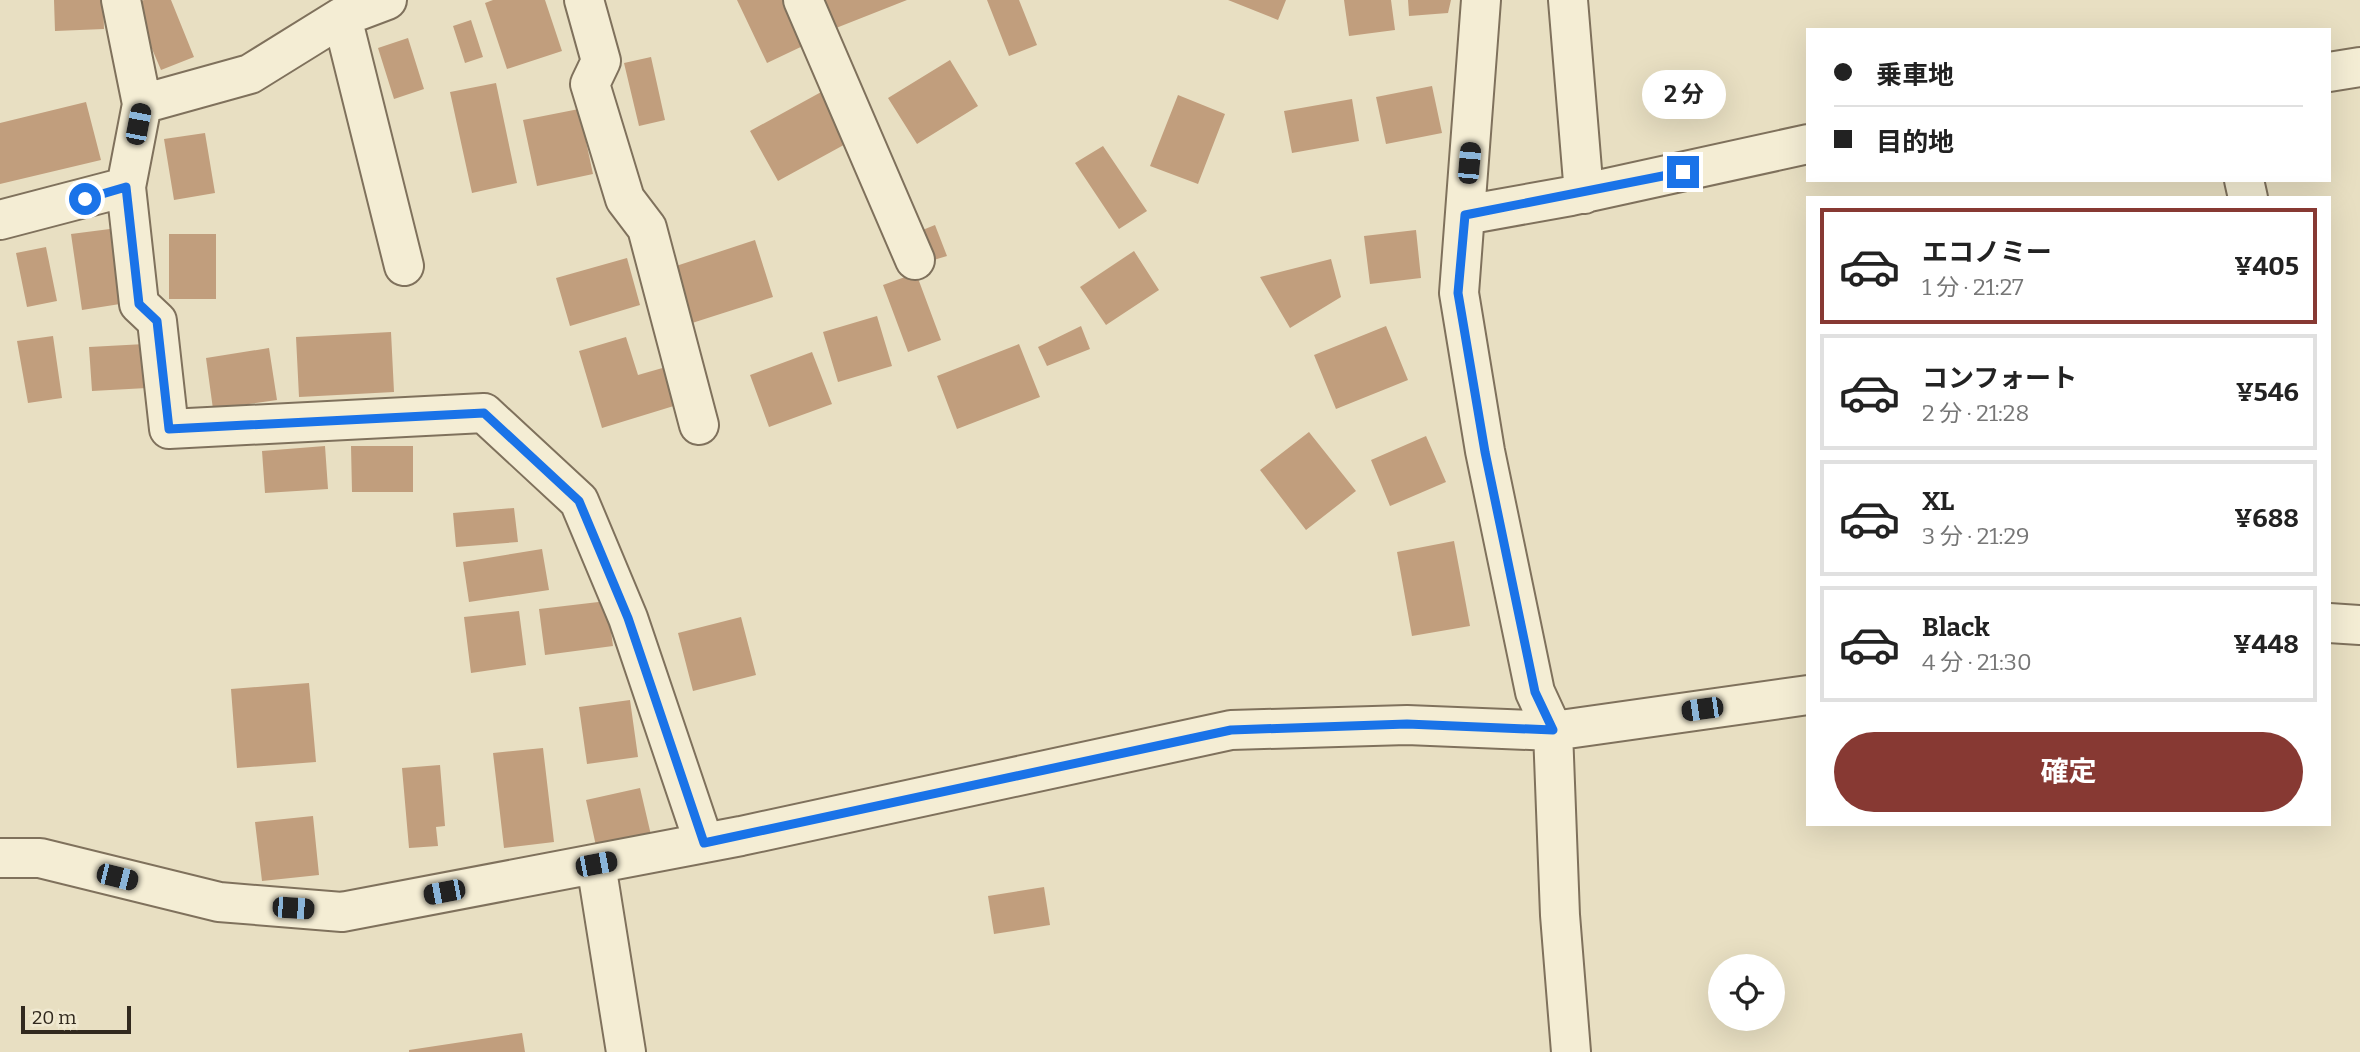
<!DOCTYPE html>
<html lang="ja">
<head>
<meta charset="utf-8">
<style>
  body { margin:0; font-family:Bitter,"Noto Sans JP",serif; background:#f2f2f2; color:#222; height:100vh; display:flex; flex-direction:column; font-size:26px; white-space:nowrap }
  * { box-sizing:border-box; margin:0 }
  p { font-size:23px; color:#767676 }
  .icon { flex:none; width:38px; height:38px; fill:none; stroke:currentColor; stroke-width:2; stroke-linecap:round; stroke-linejoin:round }
  .map { position:relative; flex:1; overflow:hidden }
  .panel { position:absolute; left:1806px; top:196px; width:525px; height:630px; display:flex; flex-direction:column; background:#fff; border-radius:0px; box-shadow:0 7px 28px #0002 }
  .panel>* { flex:none }
  .banner { position:absolute; left:1806px; top:28px; width:525px; height:154px; border-radius:0px; box-shadow:0 7px 28px #0002; display:grid; align-content:center; height:154px; padding:0 28px; background:#fff }
  .fabs { position:absolute; left:1708px; top:954px; display:grid; gap:14px }
  .fabs a { display:grid; place-items:center; width:77px; height:77px; border-radius:50%; background:#fff; box-shadow:0 7px 28px #0002; font-size:35px }
  .scale { position:absolute; left:21px; bottom:18px; width:110px; box-sizing:border-box; padding-left:7px; border:4px solid #31291e; border-top:0; font-size:19px; line-height:24px; white-space:nowrap; color:#31291e; -webkit-text-stroke:5px #f0e9d1; paint-order:stroke }
  .end { position:absolute; width:32px; height:32px; margin:-16px; border:9px solid #1a73e8; background:#fff; box-shadow:0 0 0 4px #fff }
  .from { border-radius:50% }
  .bubble { position:absolute; height:49px; border-radius:24px; background:#fff; box-shadow:0 7px 28px #0002; font-size:23px; font-weight:700; line-height:49px; text-align:center }
  .car { position:absolute; width:21px; height:42px; margin:-21px -10px; border-radius:9px; box-shadow:0 0 5px 2px #0007; background:linear-gradient(#222 24%,#8ab4d8 0 40%,#222 0 76%,#8ab4d8 0 86%,#222 0) }
  .banner b { display:flex; align-items:center; gap:24px; height:66px; font-size:26px }
  .banner b+b { border-top:2px solid #e0e0e0 }
  .banner i { width:18px; height:18px; background:#222 }
  ul { padding:12px 0 0; list-style:none }
  li { display:flex; align-items:center; gap:21px; height:116px; margin:0 14px 10px; padding:0 14px; border:4px solid #e0e0e0; border-radius:0px }
  li div { flex:1 }
  li b { display:block; font-size:26px }
  li em { font-style:normal; font-weight:700 }
  li.selected { border-color:#873933 }
  li>.icon { width:63px; height:63px; stroke-width:1.5 }
  .action { display:flex; gap:14px; margin-top:auto; padding:14px 28px }
  .action a { flex:1; height:80px; border-radius:42px; background:#873933; color:#fff; font-size:28px; font-weight:700; line-height:80px; text-align:center }
  .map>svg:first-child { display:block }
  .building { fill:#c19e7d }
  .lines { fill:none; stroke-linecap:round; stroke-linejoin:round }
  .minor-casing { stroke:#7f715c; stroke-width:42 }
  .minor { stroke:#f4edd4; stroke-width:38 }
  .route { stroke:#1a73e8; stroke-width:9 }
</style>
</head>
<body>
<div class="map">
<svg width="2360" height="1052" viewBox="0 0 2360 1052">
  <rect width="100%" height="100%" fill="#e8dfc2"/>
  <!-- building -->
  <path class="building" d="M 54,0 L 103,0 L 104,29 L 55,31 Z
    M 144,0 L 171,0 L 194,57 L 161,70 L 133,4 Z
    M 493,0 L 545,0 L 562,51 L 507,69 L 485,3 Z
    M 737,0 L 783,0 L 807,44 L 767,63 Z
    M 819,0 L 907,0 L 831,30 Z
    M 987,0 L 1019,0 L 1037,45 L 1009,56 Z
    M 1228,0 L 1286,0 L 1278,20 Z
    M 1344,0 L 1391,0 L 1395,30 L 1349,36 Z
    M 1408,0 L 1451,0 L 1448,13 L 1409,16 Z
    M 471,20 L 483,57 L 465,63 L 453,26 Z
    M 408,38 L 424,89 L 394,99 L 378,48 Z
    M 651,57 L 665,120 L 639,126 L 624,63 Z
    M 950,60 L 978,106 L 917,144 L 888,98 Z
    M 496,83 L 517,183 L 472,193 L 450,92 Z
    M 1432,86 L 1442,133 L 1386,144 L 1376,97 Z
    M 823,91 L 851,141 L 778,181 L 750,131 Z
    M 1178,95 L 1225,114 L 1198,184 L 1150,166 Z
    M 1352,99 L 1359,141 L 1292,153 L 1284,111 Z
    M 86,102 L 101,160 L 0,184 L 0,123 Z
    M 579,109 L 593,174 L 537,186 L 523,120 Z
    M 205,133 L 215,193 L 174,200 L 164,139 Z
    M 1103,146 L 1147,211 L 1119,229 L 1075,163 Z
    M 935,225 L 947,256 L 927,262 L 915,233 Z
    M 110,229 L 120,304 L 82,310 L 71,234 Z
    M 1416,230 L 1421,278 L 1370,284 L 1364,236 Z
    M 169,234 L 216,234 L 216,299 L 169,299 Z
    M 755,240 L 773,297 L 689,324 L 670,268 Z
    M 46,247 L 57,301 L 27,307 L 16,253 Z
    M 1134,251 L 1159,290 L 1106,325 L 1080,287 Z
    M 627,258 L 640,305 L 570,326 L 556,278 Z
    M 1331,259 L 1341,297 L 1290,328 L 1260,277 Z
    M 916,273 L 941,340 L 908,352 L 883,285 Z
    M 877,316 L 892,366 L 838,382 L 823,332 Z
    M 1081,326 L 1090,349 L 1047,366 L 1038,347 Z
    M 1386,326 L 1408,380 L 1336,409 L 1314,355 Z
    M 391,332 L 394,392 L 299,397 L 296,337 Z
    M 53,336 L 62,398 L 28,403 L 17,341 Z
    M 626,337 L 638,375 L 666,367 L 677,405 L 602,428 L 579,351 Z
    M 145,344 L 147,388 L 92,391 L 89,347 Z
    M 1019,344 L 1040,397 L 957,429 L 937,376 Z
    M 269,348 L 277,400 L 213,409 L 206,358 Z
    M 812,352 L 832,404 L 769,427 L 750,375 Z
    M 1309,432 L 1356,491 L 1306,530 L 1260,470 Z
    M 1426,436 L 1446,482 L 1390,506 L 1371,460 Z
    M 325,446 L 328,489 L 265,493 L 262,451 Z
    M 351,446 L 413,446 L 413,492 L 352,492 Z
    M 514,508 L 518,542 L 456,547 L 453,513 Z
    M 1454,541 L 1470,626 L 1412,636 L 1397,552 Z
    M 542,549 L 549,590 L 469,602 L 463,562 Z
    M 607,601 L 613,646 L 545,655 L 539,609 Z
    M 519,611 L 526,665 L 471,673 L 464,617 Z
    M 741,617 L 756,675 L 693,691 L 678,633 Z
    M 309,683 L 316,762 L 237,768 L 231,689 Z
    M 630,700 L 638,757 L 587,764 L 579,707 Z
    M 543,748 L 554,842 L 504,848 L 493,753 Z
    M 440,765 L 445,826 L 436,827 L 438,846 L 409,848 L 402,768 Z
    M 640,788 L 651,835 L 596,846 L 586,800 Z
    M 313,816 L 319,875 L 262,881 L 255,822 Z
    M 1044,887 L 1050,925 L 994,934 L 988,896 Z
    M 522,1033 L 525,1052 L 409,1052 L 409,1050 Z"/>
  <g class="lines">
    <!-- minor casing -->
    <g class="minor-casing">
      <path id="minor" d="M 584,0 L 601,61 L 590,84 L 625,199 L 647,228 L 699,425
        M 803,0 L 915,260
        M 1481,0 L 1459,293 L 1485,451 L 1535,692 L 1553,731 L 1560,915 L 1571,1052
        M 1568,0 L 1584,194
        M 342,17 L 404,266
        M 2329,72 L 2360,67
        M 142,104 L 250,74 L 342,17 L 387,0
        M 2244,180 L 2248,198
        M 126,187 L 139,304 L 157,321 L 169,429 L 484,413 L 579,501 L 628,618 L 704,843
        M 1465,215 L 1571,196 L 1808,144
        M 0,220 L 126,187 L 142,104 L 121,0
        M 2329,623 L 2360,625
        M 0,858 L 40,858 L 219,902 L 342,912 L 741,836 L 1231,730 L 1407,725 L 1553,731 L 1808,695
        M 596,864 L 626,1052"/>
    </g>
    <!-- minor -->
    <use href="#minor" class="minor"/>
  </g>
  <g class="lines">
    <!-- route -->
    <path class="route" d="M 85,199 L 126,187 L 139,304 L 157,321 L 169,429 L 484,413 L 579,501 L 628,618 L 704,843 L 1231,730 L 1407,724 L 1553,730 L 1535,692 L 1485,452 L 1458,293 L 1465,215 L 1683,172"/>
  </g>
</svg>
<div class="fabs">
<a><svg class="icon" aria-label="locate" viewBox="0 0 24 24"><circle cx="12" cy="12" r="6"/><path d="M12 2v4M12 18v4M2 12h4M18 12h4"/></svg></a>
</div>
<div class="scale">20 m</div>
<i class="end from" style="left:85px;top:199px"></i>
<i class="end" style="left:1683px;top:172px"></i>
<div class="bubble" style="left:1642px;top:70px;width:84px">2 分</div>
<i class="car" style="left:138px;top:124px;rotate:11deg"></i>
<i class="car" style="left:1469px;top:163px;rotate:5deg"></i>
<i class="car" style="left:1702px;top:709px;rotate:262deg"></i>
<i class="car" style="left:596px;top:864px;rotate:79deg"></i>
<i class="car" style="left:117px;top:877px;rotate:104deg"></i>
<i class="car" style="left:444px;top:892px;rotate:259deg"></i>
<i class="car" style="left:293px;top:908px;rotate:94deg"></i>
<div class="banner">
<b><i class="from"></i>乗車地</b>
<b><i></i>目的地</b>
</div>
<section class="panel">
<ul>
<li class="selected"><svg class="icon" aria-label="car" viewBox="0 0 24 24"><path d="M5 17H2v-5l4-1 3-4h7l3 4 3 1v5h-3M9 17h6M6 11h13"/><circle cx="7" cy="17" r="2"/><circle cx="17" cy="17" r="2"/></svg><div><b>エコノミー</b><p>1 分 · 21:27</p></div><em>¥405</em></li>
<li><svg class="icon" aria-label="car" viewBox="0 0 24 24"><path d="M5 17H2v-5l4-1 3-4h7l3 4 3 1v5h-3M9 17h6M6 11h13"/><circle cx="7" cy="17" r="2"/><circle cx="17" cy="17" r="2"/></svg><div><b>コンフォート</b><p>2 分 · 21:28</p></div><em>¥546</em></li>
<li><svg class="icon" aria-label="car" viewBox="0 0 24 24"><path d="M5 17H2v-5l4-1 3-4h7l3 4 3 1v5h-3M9 17h6M6 11h13"/><circle cx="7" cy="17" r="2"/><circle cx="17" cy="17" r="2"/></svg><div><b>XL</b><p>3 分 · 21:29</p></div><em>¥688</em></li>
<li><svg class="icon" aria-label="car" viewBox="0 0 24 24"><path d="M5 17H2v-5l4-1 3-4h7l3 4 3 1v5h-3M9 17h6M6 11h13"/><circle cx="7" cy="17" r="2"/><circle cx="17" cy="17" r="2"/></svg><div><b>Black</b><p>4 分 · 21:30</p></div><em>¥448</em></li>
</ul>
<div class="action"><a>確定</a></div>
</section>
</div>
</body>
</html>
